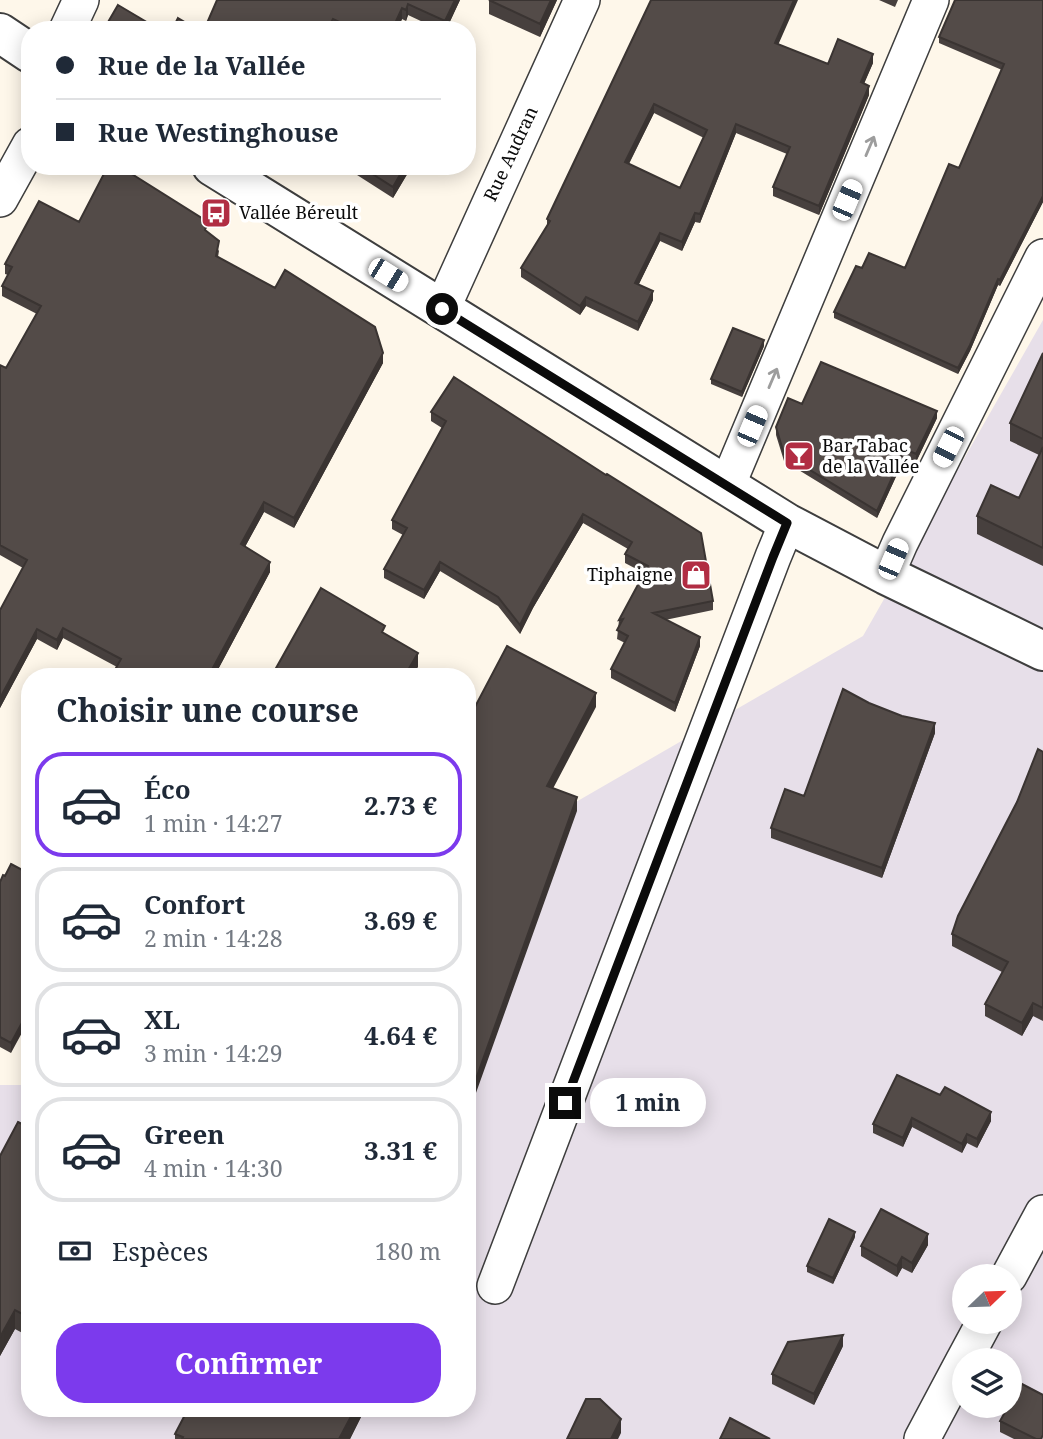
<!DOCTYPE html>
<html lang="fr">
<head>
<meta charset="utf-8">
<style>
  body { margin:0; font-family:"Noto Serif",serif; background:#f6f6f7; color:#1f2937; height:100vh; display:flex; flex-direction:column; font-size:26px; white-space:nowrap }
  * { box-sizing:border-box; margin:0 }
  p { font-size:23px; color:#747a83 }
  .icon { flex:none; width:38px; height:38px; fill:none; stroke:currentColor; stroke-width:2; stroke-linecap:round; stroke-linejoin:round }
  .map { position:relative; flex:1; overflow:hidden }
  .panel { position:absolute; left:21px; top:668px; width:455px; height:749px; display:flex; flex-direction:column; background:#fff; border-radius:28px; box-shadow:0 4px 18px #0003 }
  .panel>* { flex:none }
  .guide { position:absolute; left:21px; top:21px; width:455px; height:154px; border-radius:28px; box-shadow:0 4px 18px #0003; display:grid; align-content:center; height:154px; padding:0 35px; background:#fff }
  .needle { width:46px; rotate:67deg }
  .buttons { position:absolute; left:952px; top:1264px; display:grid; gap:14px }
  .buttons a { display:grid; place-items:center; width:70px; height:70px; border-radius:50%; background:#fff; box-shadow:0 4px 18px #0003; font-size:35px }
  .end { position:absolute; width:32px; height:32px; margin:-16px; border:9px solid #0b0b0b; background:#fff; box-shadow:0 0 0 4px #fff }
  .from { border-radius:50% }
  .bubble { position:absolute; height:49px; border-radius:24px; background:#fff; box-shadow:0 4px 18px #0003; font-size:23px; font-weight:700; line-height:49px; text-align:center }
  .car { position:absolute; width:21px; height:42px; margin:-21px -10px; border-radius:9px; box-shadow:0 0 5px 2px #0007; background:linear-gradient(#fff 24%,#345 0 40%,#fff 0 76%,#345 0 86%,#fff 0) }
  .guide b { display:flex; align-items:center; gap:24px; height:66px; font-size:26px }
  .guide b+b { border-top:2px solid #e0e1e3 }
  .guide i { width:18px; height:18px; background:#1f2937 }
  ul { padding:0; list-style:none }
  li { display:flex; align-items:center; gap:21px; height:105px; margin:0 14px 10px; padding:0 21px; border:4px solid #e0e1e3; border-radius:28px }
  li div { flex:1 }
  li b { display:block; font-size:26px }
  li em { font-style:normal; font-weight:700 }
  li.active { border-color:#7c3aed }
  li>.icon { width:63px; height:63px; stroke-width:1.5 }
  h2 { padding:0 35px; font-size:32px; line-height:84px }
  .pay { display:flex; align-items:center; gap:18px; height:77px; padding:0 35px; font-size:26px }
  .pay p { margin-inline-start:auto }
  .button { display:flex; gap:14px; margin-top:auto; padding:14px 35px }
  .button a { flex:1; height:80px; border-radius:28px; background:#7c3aed; color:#fff; font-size:28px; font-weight:700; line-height:80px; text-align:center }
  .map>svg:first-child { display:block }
  .industrial { fill:#e7dfe9; fill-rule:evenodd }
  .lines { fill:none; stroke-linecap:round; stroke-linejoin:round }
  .minor-casing { stroke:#3e3e3e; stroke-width:38 }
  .tertiary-casing { stroke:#3e3e3e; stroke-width:42 }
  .minor { stroke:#fff; stroke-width:35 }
  .tertiary { stroke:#fff; stroke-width:38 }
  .wall { fill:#47403e; fill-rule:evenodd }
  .shaded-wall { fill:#3a3432 }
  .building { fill:#534b48; stroke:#3a3432; stroke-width:2; fill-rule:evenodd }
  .oneway { stroke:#9d9d9d }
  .route { stroke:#0b0b0b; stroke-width:9 }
  .labels { text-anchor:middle; stroke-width:7; stroke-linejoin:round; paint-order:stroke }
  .street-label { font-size:18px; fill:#0b0b0b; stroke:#fff }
  .poi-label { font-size:18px; fill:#0b0b0b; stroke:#fff; text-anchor:start }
</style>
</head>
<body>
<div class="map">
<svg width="1043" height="1439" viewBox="0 0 1043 1439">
  <rect width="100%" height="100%" fill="#fef7ea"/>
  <!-- industrial -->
  <path class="industrial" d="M 1043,320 L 1043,1439 L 0,1439 L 0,1085 L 30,1085 L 30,1409 L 467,1409 L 467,865 L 863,636 ZM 964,1276 L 1010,1276 L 1010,1321 L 964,1321 ZM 964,1360 L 1010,1360 L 1010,1405 L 964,1405 Z"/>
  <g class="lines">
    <!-- minor casing -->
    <g class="minor-casing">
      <path id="minor" d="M 67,30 L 81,0
        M 0,199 L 30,145
        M 442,309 L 582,0
        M 727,486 L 931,0
        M 886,575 L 900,543 L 1043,257
        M 1009,1276 L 1043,1213
        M 495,1286 L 773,557 L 787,523
        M 964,1360 L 985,1321
        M 922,1439 L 964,1360"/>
    </g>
    <!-- tertiary casing -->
    <g class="tertiary-casing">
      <path id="tertiary" d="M 0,33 L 30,53
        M 212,166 L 787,523 L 886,575 L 1043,651"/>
    </g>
    <!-- minor -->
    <use href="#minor" class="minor"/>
    <!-- tertiary -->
    <use href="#tertiary" class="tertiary"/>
  </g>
  <!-- wall -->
  <path class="wall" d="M 217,0 L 460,0 L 446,30 L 440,30 L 408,15 L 406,21 L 402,19 L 397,30 L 204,30 Z
    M 489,0 L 557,0 L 540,37 L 489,14 Z
    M 651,0 L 778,44 L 828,64 L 873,63 L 864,83 L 869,95 L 819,215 L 773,196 L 773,187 L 787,154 L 736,133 L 700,223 L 695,222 L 682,251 L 660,241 L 639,284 L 653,300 L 638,331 L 586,306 L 580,315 L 521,277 L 521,268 L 547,226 L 547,219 ZM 654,113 L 704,138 L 680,188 L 629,164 Z
    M 879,0 L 898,0 L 895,7 Z
    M 1043,0 L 1043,202 L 1000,286 L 998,285 L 970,351 L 958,374 L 834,318 L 834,312 L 905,268 L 959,168 L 1002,70 L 939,43 L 939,37 Z
    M 343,166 L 412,166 L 393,198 Z
    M 79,222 L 208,233 L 219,251 L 218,257 L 383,363 L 294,528 L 264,512 L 245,547 L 270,572 L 214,677 L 111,677 L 117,667 L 63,638 L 57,650 L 37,639 L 0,708 L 0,610 L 23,568 L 0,555 L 0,365 L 6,368 L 37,314 L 2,296 L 2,286 L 8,275 L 5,274 L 5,264 Z
    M 764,346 L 742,397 L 711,384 L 711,379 Z
    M 1043,353 L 1043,566 L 977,534 L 977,516 L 1019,498 L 1039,455 L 1010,441 L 1010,423 Z
    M 454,377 L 713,601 L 713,610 L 665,620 L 700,646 L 675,712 L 611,678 L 611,669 L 625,643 L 617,639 L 619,620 L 644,573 L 625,563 L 625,554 L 628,549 L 583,523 L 533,608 L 520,634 L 498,606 L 440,571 L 424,599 L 384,578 L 384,569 L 403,535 L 392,529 L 392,520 L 442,428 L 431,421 L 431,412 Z
    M 802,404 L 937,418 L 916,462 L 905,457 L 877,518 L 784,461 L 776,435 L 776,427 Z
    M 869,703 L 902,716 L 935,733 L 882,878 L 771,838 L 771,828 L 804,796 Z
    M 1043,752 L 1043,1021 L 1033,1016 L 1022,1036 L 985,1016 L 985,1004 L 1002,972 L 952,946 L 952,934 Z
    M 26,872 L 11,1053 L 0,1047 L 0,882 L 5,876 Z
    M 897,1075 L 991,1121 L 977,1148 L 967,1143 L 962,1153 L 912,1127 L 903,1147 L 873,1133 L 873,1124 Z
    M 30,1128 L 30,1337 L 15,1329 L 0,1356 L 0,1156 Z
    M 855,1237 L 833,1284 L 807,1272 L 807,1266 Z
    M 928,1245 L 912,1273 L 902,1268 L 897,1277 L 861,1256 L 861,1246 Z
    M 843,1346 L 814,1405 L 772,1384 L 772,1374 Z
    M 365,1409 L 350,1439 L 175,1439 L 175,1434 Z
    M 1000,1421 L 1043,1439 L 1014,1439 L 1000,1432 Z"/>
  <!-- shaded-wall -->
  <path class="shaded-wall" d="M 455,0 L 460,0 L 446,30 L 445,30 L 445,21 Z
    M 551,0 L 557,0 L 540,37 L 540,24 Z
    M 794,0 L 798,0 L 775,52 L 775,43 Z
    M 408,4 L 408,15 L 406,21 L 406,10 Z
    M 402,8 L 402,19 L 397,30 L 392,30 Z
    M 333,19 L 333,30 L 327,30 Z
    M 873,54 L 873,63 L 861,91 L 861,82 Z
    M 869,86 L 869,95 L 819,215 L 819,206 Z
    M 654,104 L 654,113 L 625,171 L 625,162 Z
    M 736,124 L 736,133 L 700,223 L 700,214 Z
    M 405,166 L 412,166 L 393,198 L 393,187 Z
    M 1043,196 L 1043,202 L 1000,286 L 1000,280 Z
    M 695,213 L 695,222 L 682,251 L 682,242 Z
    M 660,233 L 660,241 L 635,292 L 635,283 Z
    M 998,279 L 998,285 L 970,351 L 958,374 L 958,368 Z
    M 653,291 L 653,300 L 638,331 L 638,322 Z
    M 586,297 L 586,306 L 580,315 L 580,306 Z
    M 764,340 L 764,346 L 742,397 L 742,392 Z
    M 383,353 L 383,363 L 294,528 L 294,518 Z
    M 937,411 L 937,418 L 916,462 L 916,454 Z
    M 905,449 L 905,457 L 877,518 L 877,511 Z
    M 264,502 L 264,512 L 241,554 L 241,544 Z
    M 583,514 L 583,523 L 533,608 L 520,634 L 520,625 L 533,599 Z
    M 270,562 L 270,572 L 214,677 L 208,677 Z
    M 440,562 L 440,571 L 424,599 L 424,590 Z
    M 63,628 L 63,638 L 57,650 L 57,640 Z
    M 37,629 L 37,639 L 0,708 L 0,698 Z
    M 700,637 L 700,646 L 675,712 L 675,703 Z
    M 418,653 L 418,667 L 412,677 L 404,677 Z
    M 596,693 L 596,707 L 547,800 L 547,786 Z
    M 935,723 L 935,733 L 882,878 L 882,868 Z
    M 577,797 L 577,811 L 467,1118 L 467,1104 Z
    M 1033,1003 L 1033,1016 L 1022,1036 L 1022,1023 Z
    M 30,1008 L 30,1018 L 11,1053 L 11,1043 Z
    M 991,1112 L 991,1121 L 977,1148 L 977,1139 Z
    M 912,1118 L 912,1127 L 903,1147 L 903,1138 Z
    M 967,1134 L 967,1143 L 962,1153 L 962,1144 Z
    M 855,1232 L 855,1237 L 833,1284 L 833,1278 Z
    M 928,1234 L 928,1245 L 912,1273 L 912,1263 Z
    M 902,1257 L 902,1268 L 897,1277 L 897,1266 Z
    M 15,1310 L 15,1329 L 0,1356 L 0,1337 Z
    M 843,1335 L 843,1346 L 814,1405 L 814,1394 Z
    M 355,1409 L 365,1409 L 350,1439 L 339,1439 Z
    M 621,1419 L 621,1433 L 618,1439 L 611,1439 Z"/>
  <!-- building -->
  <path class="building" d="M 217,0 L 455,0 L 445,21 L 408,4 L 406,10 L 402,8 L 392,30 L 357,30 L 333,19 L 327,30 L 204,30 Z
    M 489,0 L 551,0 L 540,24 Z
    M 651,0 L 794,0 L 775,43 L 828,64 L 838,39 L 873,54 L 861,82 L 869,86 L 819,206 L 773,187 L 790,147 L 736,124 L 700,214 L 695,213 L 682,242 L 660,233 L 635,283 L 653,291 L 638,322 L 586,297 L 580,306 L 521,268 L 550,221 L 547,219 ZM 654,104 L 707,130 L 680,188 L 625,162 Z
    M 955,0 L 1043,0 L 1043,196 L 1000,280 L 998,279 L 970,345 L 958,368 L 834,312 L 856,266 L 862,268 L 869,253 L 905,268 L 949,164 L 959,168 L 1004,64 L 939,37 Z
    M 118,5 L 160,30 L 106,30 L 104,29 Z
    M 178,18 L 198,30 L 172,30 Z
    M 108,166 L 119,166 L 208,222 L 205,230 L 219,241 L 216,256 L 275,288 L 285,270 L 375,327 L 383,353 L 294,518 L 264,502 L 241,544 L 270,562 L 208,677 L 111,677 L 121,659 L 63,628 L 57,640 L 37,629 L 0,698 L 0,610 L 27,560 L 0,545 L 0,365 L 6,368 L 41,306 L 2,286 L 12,267 L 5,264 L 39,201 L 79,222 Z
    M 360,166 L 405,166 L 393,187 Z
    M 733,328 L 764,340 L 742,392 L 711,379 Z
    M 1043,353 L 1043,439 L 1010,423 Z
    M 821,362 L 937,411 L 916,454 L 905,449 L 877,511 L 784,454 L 776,427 L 788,398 L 802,404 Z
    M 454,377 L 606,475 L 607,474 L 701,533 L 713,601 L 653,613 L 700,637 L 675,703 L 611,669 L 628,636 L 617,630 L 623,619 L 619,620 L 648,566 L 625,554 L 632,542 L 583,514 L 533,599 L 520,625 L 498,597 L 440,562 L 424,590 L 384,569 L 407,528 L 392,520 L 446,421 L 431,412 Z
    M 1043,447 L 1043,548 L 977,516 L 991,485 L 1019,498 Z
    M 321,588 L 385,626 L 382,632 L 418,653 L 404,677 L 271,677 Z
    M 507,646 L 596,693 L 547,786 L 577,797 L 467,1104 L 467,722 Z
    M 843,689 L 869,703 L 902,716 L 935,723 L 882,868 L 771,828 L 785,789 L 804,796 Z
    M 1038,749 L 1043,752 L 1043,1008 L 1033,1003 L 1022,1023 L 985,1004 L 1008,962 L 952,934 L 958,916 L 1017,802 Z
    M 11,864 L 26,872 L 30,867 L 30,1008 L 11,1043 L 0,1037 L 0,882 L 3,875 L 5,876 Z
    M 897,1075 L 940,1095 L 945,1087 L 991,1112 L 977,1139 L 967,1134 L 962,1144 L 912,1118 L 903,1138 L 873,1124 Z
    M 18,1122 L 30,1128 L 30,1318 L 15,1310 L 0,1337 L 0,1156 Z
    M 881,1209 L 928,1234 L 912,1263 L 902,1257 L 897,1266 L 861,1246 Z
    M 829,1219 L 855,1232 L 833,1278 L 807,1266 Z
    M 843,1335 L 814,1394 L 772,1374 L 788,1342 Z
    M 1020,1383 L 1043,1395 L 1043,1435 L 1041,1439 L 1036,1439 L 1000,1421 L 1009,1405 L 1010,1405 L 1010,1403 Z
    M 586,1399 L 600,1399 L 621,1419 L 611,1439 L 567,1439 Z
    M 188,1409 L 355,1409 L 339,1439 L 182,1439 L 183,1437 L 175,1434 Z
    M 730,1418 L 770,1439 L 720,1439 Z"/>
  <!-- one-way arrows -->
  <defs><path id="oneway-shaft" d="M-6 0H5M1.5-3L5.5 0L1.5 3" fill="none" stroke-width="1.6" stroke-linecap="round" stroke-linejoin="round" transform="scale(1.75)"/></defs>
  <g class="oneway">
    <use href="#oneway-shaft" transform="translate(870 146) rotate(-67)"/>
    <use href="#oneway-shaft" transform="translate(773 378) rotate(-67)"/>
  </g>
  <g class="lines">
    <!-- route -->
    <path class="route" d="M 442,309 L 787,523 L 773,557 L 565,1103"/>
  </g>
  <!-- icons -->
  <defs>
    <g id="bus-square" transform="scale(1.575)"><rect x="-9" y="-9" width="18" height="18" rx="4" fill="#b12d43" stroke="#fff"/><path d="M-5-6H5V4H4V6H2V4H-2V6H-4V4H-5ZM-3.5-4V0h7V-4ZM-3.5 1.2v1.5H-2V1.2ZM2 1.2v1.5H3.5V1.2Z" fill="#fff"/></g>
    <g id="bar-square" transform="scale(1.575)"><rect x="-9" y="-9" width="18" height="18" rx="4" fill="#b12d43" stroke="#fff"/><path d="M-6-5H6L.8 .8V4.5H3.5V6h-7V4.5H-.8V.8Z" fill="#fff"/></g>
    <g id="shop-square" transform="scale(1.575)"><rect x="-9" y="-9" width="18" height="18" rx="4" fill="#b12d43" stroke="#fff"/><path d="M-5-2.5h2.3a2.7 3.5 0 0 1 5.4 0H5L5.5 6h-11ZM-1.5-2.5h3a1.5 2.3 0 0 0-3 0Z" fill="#fff"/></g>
  </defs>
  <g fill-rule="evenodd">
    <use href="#bus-square" x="216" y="213"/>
    <use href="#bar-square" x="799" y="456"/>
    <use href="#shop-square" x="696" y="575"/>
  </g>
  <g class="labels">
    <!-- street labels -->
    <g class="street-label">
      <text transform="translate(511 154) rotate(-65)" y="6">Rue Audran</text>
    </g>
    <!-- poi labels -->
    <g class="poi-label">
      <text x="239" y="219">Vallée Béreult</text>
      <text x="822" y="452">Bar Tabac<tspan x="822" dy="21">de la Vallée</tspan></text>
      <text x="673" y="581" text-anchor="end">Tiphaigne</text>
    </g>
  </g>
</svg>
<div class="buttons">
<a><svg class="needle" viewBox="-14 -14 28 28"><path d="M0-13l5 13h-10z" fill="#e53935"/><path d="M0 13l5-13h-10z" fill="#747a83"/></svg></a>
<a><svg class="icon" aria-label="layers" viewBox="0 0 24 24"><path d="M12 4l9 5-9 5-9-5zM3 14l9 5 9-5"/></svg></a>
</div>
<i class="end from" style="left:442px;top:309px"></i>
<i class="end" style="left:565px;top:1103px"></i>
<div class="bubble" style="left:590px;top:1078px;width:116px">1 min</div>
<i class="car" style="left:847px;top:200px;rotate:23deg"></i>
<i class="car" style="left:388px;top:275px;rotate:122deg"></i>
<i class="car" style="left:752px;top:426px;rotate:23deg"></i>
<i class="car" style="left:948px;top:447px;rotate:207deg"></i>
<i class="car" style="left:893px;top:559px;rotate:23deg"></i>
<div class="guide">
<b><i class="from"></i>Rue de la Vallée</b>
<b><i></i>Rue Westinghouse</b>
</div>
<section class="panel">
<h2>Choisir une course</h2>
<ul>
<li class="active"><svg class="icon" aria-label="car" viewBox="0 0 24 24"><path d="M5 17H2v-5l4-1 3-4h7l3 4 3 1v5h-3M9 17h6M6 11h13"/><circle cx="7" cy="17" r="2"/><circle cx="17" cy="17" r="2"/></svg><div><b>Éco</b><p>1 min · 14:27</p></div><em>2.73 €</em></li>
<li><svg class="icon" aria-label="car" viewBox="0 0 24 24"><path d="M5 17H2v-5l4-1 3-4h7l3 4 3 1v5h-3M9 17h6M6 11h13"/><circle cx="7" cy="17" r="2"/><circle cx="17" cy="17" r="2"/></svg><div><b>Confort</b><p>2 min · 14:28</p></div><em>3.69 €</em></li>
<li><svg class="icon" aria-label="car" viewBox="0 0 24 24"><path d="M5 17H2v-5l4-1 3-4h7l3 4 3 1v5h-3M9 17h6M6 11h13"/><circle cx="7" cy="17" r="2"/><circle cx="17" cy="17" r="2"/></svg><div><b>XL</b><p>3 min · 14:29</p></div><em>4.64 €</em></li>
<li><svg class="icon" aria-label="car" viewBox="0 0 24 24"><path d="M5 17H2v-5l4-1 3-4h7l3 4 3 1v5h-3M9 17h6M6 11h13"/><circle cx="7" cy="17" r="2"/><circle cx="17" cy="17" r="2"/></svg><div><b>Green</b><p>4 min · 14:30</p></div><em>3.31 €</em></li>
</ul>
<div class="pay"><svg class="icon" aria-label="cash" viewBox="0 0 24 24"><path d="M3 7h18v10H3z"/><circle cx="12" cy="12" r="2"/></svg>Espèces<p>180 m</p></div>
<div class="button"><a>Confirmer</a></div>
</section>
</div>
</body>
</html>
